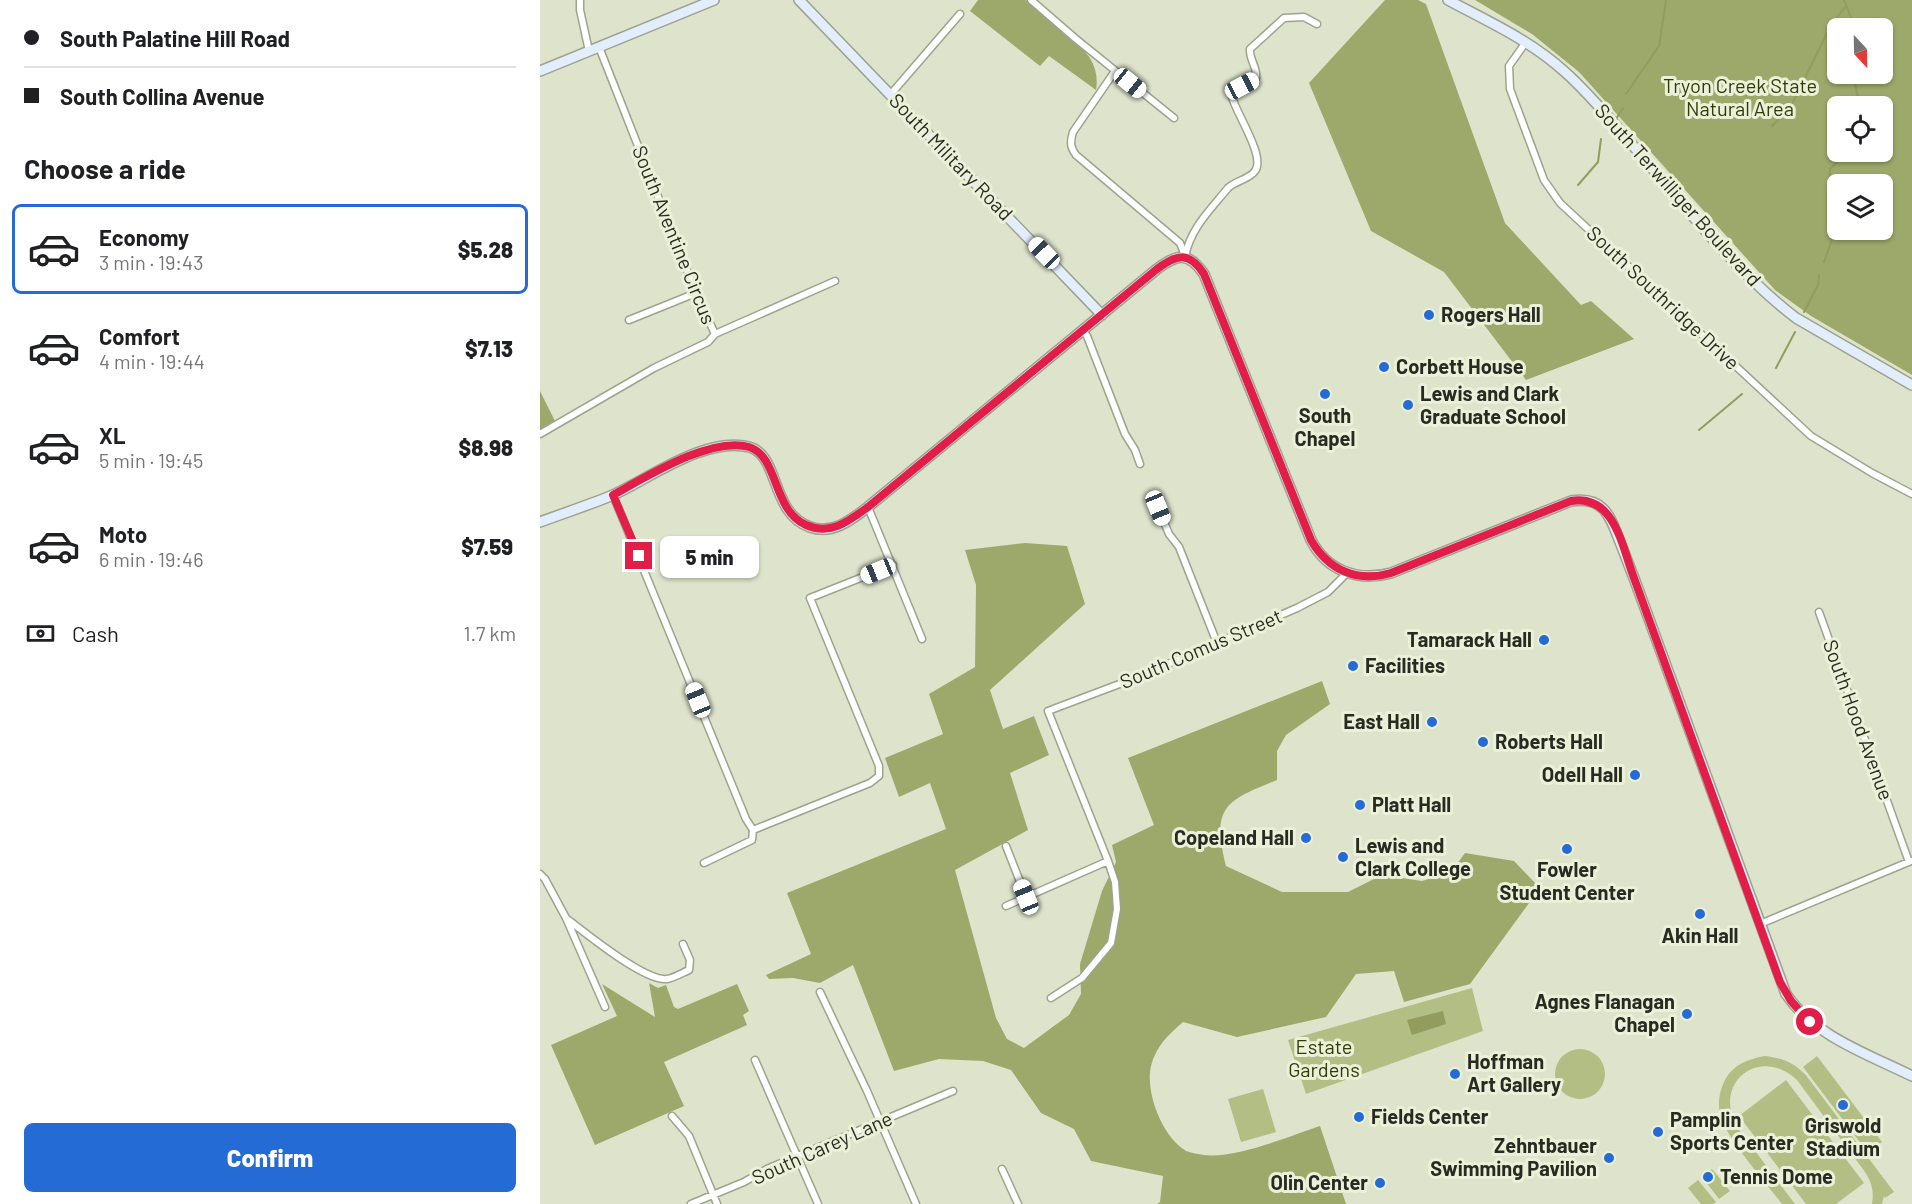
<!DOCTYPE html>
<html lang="en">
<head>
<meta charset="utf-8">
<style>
  body { margin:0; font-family:Barlow,sans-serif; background:#f2f2f2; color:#202124; height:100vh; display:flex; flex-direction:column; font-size:22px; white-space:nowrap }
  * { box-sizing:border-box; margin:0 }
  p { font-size:20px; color:#757577 }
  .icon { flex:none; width:33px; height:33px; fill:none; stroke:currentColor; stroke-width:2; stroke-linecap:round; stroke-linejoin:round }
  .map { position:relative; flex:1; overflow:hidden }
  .sheet { display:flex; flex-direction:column; background:#fff; width:540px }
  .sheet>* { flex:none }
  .banner { display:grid; align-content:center; height:132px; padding:0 24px; background:#fff }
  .needle { width:39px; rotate:158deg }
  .fabs { position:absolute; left:1287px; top:18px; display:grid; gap:12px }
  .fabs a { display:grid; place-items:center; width:66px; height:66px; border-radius:9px; background:#fff; box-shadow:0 2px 4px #0004; font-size:30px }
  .end { position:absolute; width:27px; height:27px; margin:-14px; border:8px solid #e11d48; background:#fff; box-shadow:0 0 0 3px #fff }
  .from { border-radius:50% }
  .bubble { position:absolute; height:42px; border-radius:9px; background:#fff; box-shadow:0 2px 4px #0004; font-size:20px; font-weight:800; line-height:42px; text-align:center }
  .car { position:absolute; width:18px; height:36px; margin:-18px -9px; border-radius:8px; box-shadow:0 0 4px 2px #0007; background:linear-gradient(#fff 24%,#345 0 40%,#fff 0 76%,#345 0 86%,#fff 0) }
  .banner b { display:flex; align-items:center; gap:21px; height:57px; font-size:22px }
  .banner b+b { border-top:2px solid #e0e0e0 }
  .banner i { width:15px; height:15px; background:#202124 }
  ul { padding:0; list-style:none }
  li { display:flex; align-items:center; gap:18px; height:90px; margin:0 12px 9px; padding:0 12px; border:3px solid transparent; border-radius:9px }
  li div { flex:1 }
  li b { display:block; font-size:22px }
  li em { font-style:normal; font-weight:800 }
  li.selected { border-color:#246bd6 }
  li>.icon { width:54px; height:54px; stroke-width:1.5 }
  h2 { padding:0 24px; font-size:27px; line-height:72px }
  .pay { display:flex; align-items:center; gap:15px; height:66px; padding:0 24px; font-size:22px }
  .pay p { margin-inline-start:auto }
  .button { display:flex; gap:12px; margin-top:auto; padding:12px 24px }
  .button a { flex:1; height:69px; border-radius:9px; background:#246bd6; color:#fff; font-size:24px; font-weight:800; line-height:69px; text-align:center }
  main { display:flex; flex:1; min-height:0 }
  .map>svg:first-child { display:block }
  .green { fill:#b3be84 }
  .forest { fill:#9da96a; fill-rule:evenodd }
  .water { fill:#919c5d }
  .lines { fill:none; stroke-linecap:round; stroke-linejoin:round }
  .stream { stroke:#919c5d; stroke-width:2 }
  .street-casing { stroke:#9ea38d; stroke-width:9 }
  .secondary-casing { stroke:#9ea38d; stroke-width:12 }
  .street { stroke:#fff; stroke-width:6 }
  .secondary { stroke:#e2edfe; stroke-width:9 }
  .route { stroke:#e11d48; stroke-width:8 }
  .poi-dot { fill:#246bd6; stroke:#ebf1d9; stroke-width:2 }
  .labels { text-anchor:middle; stroke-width:6; stroke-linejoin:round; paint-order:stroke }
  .park-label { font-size:20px; fill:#333a07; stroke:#ebf1d9 }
  .street-label { font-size:20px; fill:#292b22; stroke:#ebf1d9 }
  .poi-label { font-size:20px; font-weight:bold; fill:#292b22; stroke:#ebf1d9; text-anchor:start }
</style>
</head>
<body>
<main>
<section class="sheet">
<div class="banner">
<b><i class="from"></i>South Palatine Hill Road</b>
<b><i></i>South Collina Avenue</b>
</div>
<h2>Choose a ride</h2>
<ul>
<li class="selected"><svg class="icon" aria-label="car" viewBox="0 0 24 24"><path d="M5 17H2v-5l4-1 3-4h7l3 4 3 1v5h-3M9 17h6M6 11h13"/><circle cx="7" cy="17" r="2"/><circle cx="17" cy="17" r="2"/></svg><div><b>Economy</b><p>3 min · 19:43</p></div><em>$5.28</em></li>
<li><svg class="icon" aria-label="car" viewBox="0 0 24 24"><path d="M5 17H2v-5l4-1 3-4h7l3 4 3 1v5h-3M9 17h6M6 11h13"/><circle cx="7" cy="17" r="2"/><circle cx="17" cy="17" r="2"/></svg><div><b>Comfort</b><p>4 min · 19:44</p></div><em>$7.13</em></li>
<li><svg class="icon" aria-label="car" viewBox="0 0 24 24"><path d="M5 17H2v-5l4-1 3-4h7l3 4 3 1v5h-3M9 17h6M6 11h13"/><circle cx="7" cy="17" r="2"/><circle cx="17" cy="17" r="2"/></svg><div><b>XL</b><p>5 min · 19:45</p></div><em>$8.98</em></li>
<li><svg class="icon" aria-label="car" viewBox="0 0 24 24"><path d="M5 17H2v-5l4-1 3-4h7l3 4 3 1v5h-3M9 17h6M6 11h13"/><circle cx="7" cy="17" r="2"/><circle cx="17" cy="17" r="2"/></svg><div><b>Moto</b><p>6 min · 19:46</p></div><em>$7.59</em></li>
</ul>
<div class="pay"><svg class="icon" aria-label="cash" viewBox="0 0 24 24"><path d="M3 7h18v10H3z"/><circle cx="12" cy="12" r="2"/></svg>Cash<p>1.7 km</p></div>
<div class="button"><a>Confirm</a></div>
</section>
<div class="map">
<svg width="1372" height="1204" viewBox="0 0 1372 1204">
  <rect width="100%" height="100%" fill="#dee4cc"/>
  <!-- green -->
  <path class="green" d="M 932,988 L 943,1031 L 766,1094 L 748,1040 Z
    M1015 1074a25 25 0 1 1 50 0a25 25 0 1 1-50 0Z
    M 1225,1056 C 1242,1058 1252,1062 1265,1074 L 1354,1192 L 1345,1198 L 1344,1196 L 1342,1204 L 1332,1204 C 1334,1191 1332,1183 1325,1172 L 1257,1080 C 1220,1045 1172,1082 1197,1127 L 1255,1204 L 1242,1204 C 1228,1185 1186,1138 1181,1117 C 1177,1105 1179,1093 1184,1082 C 1192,1065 1208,1059 1225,1056 Z
    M 1277,1056 L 1342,1142 L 1328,1153 L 1263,1067 Z
    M 1246,1080 L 1324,1183 L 1296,1204 L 1266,1204 L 1199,1116 Z
    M 723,1089 L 736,1132 L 701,1142 L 688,1099 Z
    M 1172,1169 L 1190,1191 L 1179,1199 L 1162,1177 Z
    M 1158,1180 L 1176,1202 L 1173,1204 L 1161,1204 L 1148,1188 Z"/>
  <!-- forest -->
  <path class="forest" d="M 438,0 L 486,0 C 505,17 536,38 550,58 C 556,68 558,79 556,90 L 509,56 L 500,66 L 430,11 Z
    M 845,0 L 878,0 L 886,4 L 965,223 L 1041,305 L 1051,301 L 1094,339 L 986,380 L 904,272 L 831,231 L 769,83 Z
    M 935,0 L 1372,0 L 1372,375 L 1271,316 L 1235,290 L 1039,72 L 992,34 ZM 1298,28 L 1342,28 L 1342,74 L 1298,74 ZM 1298,106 L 1342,106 L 1342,152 L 1298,152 ZM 1298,184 L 1342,184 L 1342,230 L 1298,230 Z
    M 0,391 L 15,421 L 0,430 Z
    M 485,543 L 527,546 L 545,604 L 450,690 L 463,729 L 494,716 L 509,755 L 470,773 L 488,830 L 415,870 L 456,1018 L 467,1039 L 484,1048 L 529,1015 L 541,994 L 540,964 L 562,891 L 576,862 L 572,845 L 614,825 L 588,758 L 782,681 L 790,704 L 746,735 L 737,751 L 737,780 C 685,801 671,807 686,866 L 742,892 L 808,892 L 842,875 L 882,881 L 911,872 L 925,853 L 974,861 L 1000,888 L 930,984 L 864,1002 L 854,971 L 816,974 L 786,1017 L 697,1037 L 643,1022 C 629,1034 616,1046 611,1066 C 605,1092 622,1137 646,1151 C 651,1153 659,1154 664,1155 C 695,1159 750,1136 780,1126 L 806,1204 L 617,1204 L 620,1202 L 623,1176 L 551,1161 L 534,1129 L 501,1113 L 471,1070 L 443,1061 L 399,1059 L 354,1071 L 313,965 L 280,983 L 253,978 L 229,979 L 226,975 L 271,954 L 247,893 L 406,829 L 390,783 L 359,797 L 345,758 L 403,734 L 389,694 L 435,667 L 436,585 L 425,550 Z
    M 109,983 L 118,988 L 126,985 L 134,1007 L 138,1009 L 197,984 L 209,1011 L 203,1015 L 207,1025 L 124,1062 L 144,1106 L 55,1145 L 11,1045 L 77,1016 L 62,984 L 115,1017 Z"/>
  <!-- water -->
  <path class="water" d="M 903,1011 L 906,1024 L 872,1035 L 867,1020 Z"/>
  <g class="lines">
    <!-- stream -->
    <path class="stream" d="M 1304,0 L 1315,28
      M 1319,74 L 1314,80 L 1320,106
      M 1086,94 L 1119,46 L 1126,0
      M 1076,119 L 1083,108
      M 1232,126 L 1249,110 L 1291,25 L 1306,6
      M 1038,185 L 1058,162 L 1061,139
      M 1289,190 L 1290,169 L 1307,152
      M 1284,262 L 1297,226 L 1289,200
      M 1264,312 L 1278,285 L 1279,275
      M 1236,368 L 1255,332
      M 1159,430 L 1202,394"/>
    <!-- street casing -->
    <g class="street-casing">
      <path id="street" d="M 40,0 L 40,10 L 49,51
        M 491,0 L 536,39 L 634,118
        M 986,42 L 969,66 L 970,89 L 1004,180 L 1020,203 L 1271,436 L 1332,473 L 1372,494
        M 59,47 L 156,293 L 175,334
        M 575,71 L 533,132 C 530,142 530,147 536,155 L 640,243 L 644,253
        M 350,95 L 420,14
        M 645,257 C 650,229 670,210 688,188 C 695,181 710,179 715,171 C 726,157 696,113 692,97 L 694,91 L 716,78 C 718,68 709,60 710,49 L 744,18 L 764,17 L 777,24
        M 89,320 L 156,293
        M 543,331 L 547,336 L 585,434 L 595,450 L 600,464
        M 0,434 L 114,368 L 168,342 L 175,334 L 295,281
        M 73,495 L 206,819 L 213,830
        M 621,501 L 618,508 L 629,534 L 639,547 L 677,643
        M 328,507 L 382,639
        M 1279,612 L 1369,862
        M 213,830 L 330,783 L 339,776 L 339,766 L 270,598 L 353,565
        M 466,846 L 486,897
        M 164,863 L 212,840 L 213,830
        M 0,874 L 5,879 L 26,918 L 65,1007
        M 466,906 L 568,861
        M 26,918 C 44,932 105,982 127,979 C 134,978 142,973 149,970 L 150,960 L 143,944
        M 1220,924 L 1371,861
        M 280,992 L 327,1091 L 376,1204
        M 511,998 L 542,978 L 571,943 L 577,909 L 575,882 L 568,861 L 508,711 L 598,677 L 757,608 L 788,592 L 807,573
        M 215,1060 L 278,1204
        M 132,1116 L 149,1136 L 177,1204
        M 462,1169 L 478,1204
        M 151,1204 L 204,1182 L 227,1169 L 413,1091"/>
    </g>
    <!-- secondary casing -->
    <g class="secondary-casing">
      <path id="secondary" d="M 259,0 L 562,315
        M 908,0 C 949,22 990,40 1025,72 C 1051,95 1073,123 1096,149 C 1145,207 1196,272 1256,318 L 1372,385
        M 0,71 L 174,0
        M 0,522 C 24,513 49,505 73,495 C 110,478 166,436 209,447 C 240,455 230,513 270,527 C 293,535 311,520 328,507 L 617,269 C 637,254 648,251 664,274 L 771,540 C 787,571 818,582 851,573 L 1031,501 C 1064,496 1070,516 1080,542 C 1085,554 1089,566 1094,578 L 1246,994 C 1275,1037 1328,1054 1372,1076"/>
    </g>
    <!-- street -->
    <use href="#street" class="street"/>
    <!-- secondary -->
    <use href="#secondary" class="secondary"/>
  </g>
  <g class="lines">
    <!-- route -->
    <path class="route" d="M 99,556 L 73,495 C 106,477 171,436 209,447 C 239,456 232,510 266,525 C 290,536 309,521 328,507 L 617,269 C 637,254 649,251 664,274 L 771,540 C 788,570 817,583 851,573 L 1031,501 C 1075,494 1082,547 1094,578 L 1240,982 L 1251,1001 L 1270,1022"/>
  </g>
  <!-- markers -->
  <g class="poi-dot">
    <circle cx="889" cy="315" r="6"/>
    <circle cx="844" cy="367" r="6"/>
    <circle cx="785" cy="394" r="6"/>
    <circle cx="868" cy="405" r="6"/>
    <circle cx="1004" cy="640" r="6"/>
    <circle cx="813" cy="666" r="6"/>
    <circle cx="892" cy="722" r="6"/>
    <circle cx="943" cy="742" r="6"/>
    <circle cx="1095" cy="775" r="6"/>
    <circle cx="820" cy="805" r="6"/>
    <circle cx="766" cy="838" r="6"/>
    <circle cx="1027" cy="849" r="6"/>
    <circle cx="803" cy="857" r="6"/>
    <circle cx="1160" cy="914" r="6"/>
    <circle cx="1147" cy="1014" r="6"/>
    <circle cx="915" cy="1074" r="6"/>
    <circle cx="1303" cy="1105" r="6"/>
    <circle cx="819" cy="1117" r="6"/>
    <circle cx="1118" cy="1132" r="6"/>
    <circle cx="1069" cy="1158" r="6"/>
    <circle cx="1168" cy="1177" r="6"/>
    <circle cx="840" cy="1183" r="6"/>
  </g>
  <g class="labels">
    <!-- park labels -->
    <g class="park-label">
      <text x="1200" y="93">Tryon Creek State<tspan x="1200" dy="23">Natural Area</tspan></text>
      <text x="784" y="1054">Estate<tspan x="784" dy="23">Gardens</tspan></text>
    </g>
    <!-- street labels -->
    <g class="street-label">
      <text transform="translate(411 157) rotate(46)" y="7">South Military Road</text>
      <text transform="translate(1138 195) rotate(48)" y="7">South Terwilliger Boulevard</text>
      <text transform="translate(134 235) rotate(68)" y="7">South Aventine Circus</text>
      <text transform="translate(1123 298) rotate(43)" y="7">South Southridge Drive</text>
      <text transform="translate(661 649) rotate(-23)" y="7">South Comus Street</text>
      <text transform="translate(1318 720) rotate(70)" y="7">South Hood Avenue</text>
      <text transform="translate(282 1148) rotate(-24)" y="7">South Carey Lane</text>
    </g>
    <!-- poi labels -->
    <g class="poi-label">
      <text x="901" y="322">Rogers Hall</text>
      <text x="856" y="374">Corbett House</text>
      <text x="880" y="401">Lewis and Clark<tspan x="880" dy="23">Graduate School</tspan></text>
      <text x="785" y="423" text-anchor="middle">South<tspan x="785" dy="23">Chapel</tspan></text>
      <text x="992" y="647" text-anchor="end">Tamarack Hall</text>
      <text x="825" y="673">Facilities</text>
      <text x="880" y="729" text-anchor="end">East Hall</text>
      <text x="955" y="749">Roberts Hall</text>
      <text x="1083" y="782" text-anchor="end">Odell Hall</text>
      <text x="832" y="812">Platt Hall</text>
      <text x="754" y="845" text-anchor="end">Copeland Hall</text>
      <text x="815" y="853">Lewis and<tspan x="815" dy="23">Clark College</tspan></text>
      <text x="1027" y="877" text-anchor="middle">Fowler<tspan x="1027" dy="23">Student Center</tspan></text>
      <text x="1160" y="943" text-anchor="middle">Akin Hall</text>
      <text x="1135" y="1009" text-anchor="end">Agnes Flanagan<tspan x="1135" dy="23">Chapel</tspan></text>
      <text x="927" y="1069">Hoffman<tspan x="927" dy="23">Art Gallery</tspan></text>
      <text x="831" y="1124">Fields Center</text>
      <text x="1130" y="1127">Pamplin<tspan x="1130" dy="23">Sports Center</tspan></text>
      <text x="1303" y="1133" text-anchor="middle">Griswold<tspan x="1303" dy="23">Stadium</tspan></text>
      <text x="1057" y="1153" text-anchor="end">Zehntbauer<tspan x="1057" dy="23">Swimming Pavilion</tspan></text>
      <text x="1180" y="1184">Tennis Dome</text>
      <text x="828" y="1190" text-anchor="end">Olin Center</text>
    </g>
  </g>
</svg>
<div class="fabs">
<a><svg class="needle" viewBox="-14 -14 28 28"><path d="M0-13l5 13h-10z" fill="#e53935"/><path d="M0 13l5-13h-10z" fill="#757577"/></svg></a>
<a><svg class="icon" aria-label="locate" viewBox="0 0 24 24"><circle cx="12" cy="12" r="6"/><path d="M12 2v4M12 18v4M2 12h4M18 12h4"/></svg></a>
<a><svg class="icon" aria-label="layers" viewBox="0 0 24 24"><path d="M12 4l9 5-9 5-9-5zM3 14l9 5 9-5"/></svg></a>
</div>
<i class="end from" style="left:1270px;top:1022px"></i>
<i class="end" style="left:99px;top:556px"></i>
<div class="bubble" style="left:120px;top:536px;width:99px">5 min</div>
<i class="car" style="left:590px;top:83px;rotate:129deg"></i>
<i class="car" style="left:702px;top:86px;rotate:62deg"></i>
<i class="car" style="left:504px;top:253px;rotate:316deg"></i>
<i class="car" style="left:618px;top:508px;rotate:158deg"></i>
<i class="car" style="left:338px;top:571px;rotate:248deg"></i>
<i class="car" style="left:158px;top:700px;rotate:338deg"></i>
<i class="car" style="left:486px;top:897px;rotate:338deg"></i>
</div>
</main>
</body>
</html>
